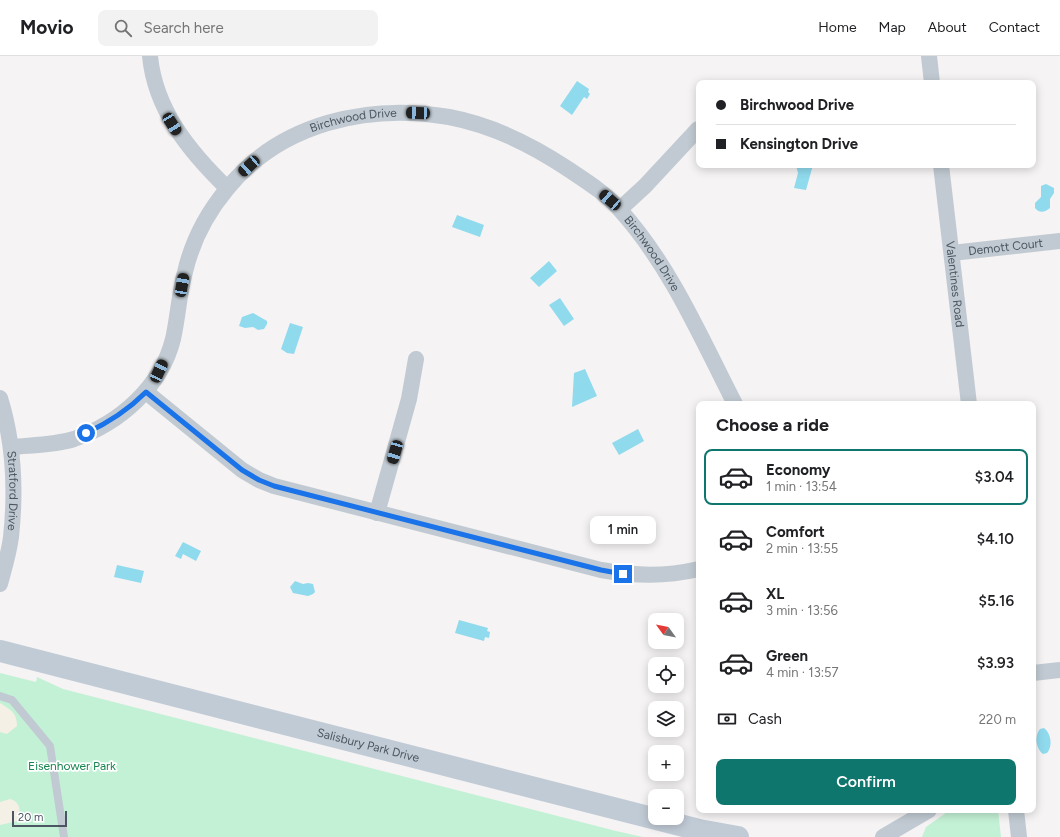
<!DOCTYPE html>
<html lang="en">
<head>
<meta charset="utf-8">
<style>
  body { margin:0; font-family:Figtree,sans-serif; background:#f2f2f2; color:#202124; height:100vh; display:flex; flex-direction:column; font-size:15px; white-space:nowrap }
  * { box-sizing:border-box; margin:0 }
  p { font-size:13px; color:#757577 }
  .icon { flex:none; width:22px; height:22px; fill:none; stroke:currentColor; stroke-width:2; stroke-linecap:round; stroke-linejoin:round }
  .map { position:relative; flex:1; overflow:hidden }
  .panel { position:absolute; left:696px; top:345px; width:340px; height:412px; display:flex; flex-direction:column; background:#fff; border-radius:8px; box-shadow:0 2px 10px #0003 }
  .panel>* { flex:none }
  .guide { position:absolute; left:696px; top:24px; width:340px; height:88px; border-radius:8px; box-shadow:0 2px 10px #0003; display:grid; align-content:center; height:88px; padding:0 20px; background:#fff }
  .needle { width:26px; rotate:303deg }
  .tools { position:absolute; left:648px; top:557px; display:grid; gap:8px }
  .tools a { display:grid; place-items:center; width:36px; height:36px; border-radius:8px; background:#fff; box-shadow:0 2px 10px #0003; font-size:20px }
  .scale { position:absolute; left:12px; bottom:10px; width:55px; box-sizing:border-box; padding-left:4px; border:2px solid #4a5661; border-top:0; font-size:11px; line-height:14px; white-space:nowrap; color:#4a5661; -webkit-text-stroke:3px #fff; paint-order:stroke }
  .end { position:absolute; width:18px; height:18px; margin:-9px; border:5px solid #1a73e8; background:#fff; box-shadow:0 0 0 2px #fff }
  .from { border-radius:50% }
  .bubble { position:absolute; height:28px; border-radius:8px; background:#fff; box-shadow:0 2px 10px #0003; font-size:13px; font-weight:600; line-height:28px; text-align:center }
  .car { position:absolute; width:12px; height:24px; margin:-12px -6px; border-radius:5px; box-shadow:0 0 3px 1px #0007; background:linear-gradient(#222 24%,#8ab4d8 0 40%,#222 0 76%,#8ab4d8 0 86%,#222 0) }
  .guide b { display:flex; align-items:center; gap:14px; height:38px; font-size:15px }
  .guide b+b { border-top:1px solid #e0e0e0 }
  .guide i { width:10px; height:10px; background:#202124 }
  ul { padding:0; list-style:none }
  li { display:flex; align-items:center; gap:12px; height:56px; margin:0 8px 6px; padding:0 12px; border:2px solid transparent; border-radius:8px }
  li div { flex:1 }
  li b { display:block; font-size:15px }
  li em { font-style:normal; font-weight:600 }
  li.current { border-color:#0f766e }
  li>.icon { width:36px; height:36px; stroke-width:1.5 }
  h2 { padding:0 20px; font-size:18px; line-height:48px }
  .pay { display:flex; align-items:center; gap:10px; height:44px; padding:0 20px; font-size:15px }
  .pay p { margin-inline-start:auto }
  .button { display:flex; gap:8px; margin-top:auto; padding:8px 20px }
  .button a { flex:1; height:46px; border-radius:8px; background:#0f766e; color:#fff; font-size:16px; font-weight:600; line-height:46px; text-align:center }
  header { display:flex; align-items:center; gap:24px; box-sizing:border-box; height:56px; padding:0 20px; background:#fff; border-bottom:1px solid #e0e0e0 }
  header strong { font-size:19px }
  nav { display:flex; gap:22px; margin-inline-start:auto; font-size:14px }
  .search { width:280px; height:36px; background:#f2f2f2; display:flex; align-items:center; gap:10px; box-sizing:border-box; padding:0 14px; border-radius:8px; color:#757577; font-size:15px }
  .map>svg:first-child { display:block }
  .green { fill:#c3f1d5 }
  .sand { fill:#f5f0e5 }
  .water { fill:#90daee }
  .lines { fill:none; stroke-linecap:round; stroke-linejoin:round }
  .service { stroke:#c1cad2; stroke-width:8 }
  .minor { stroke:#c1cad2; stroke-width:16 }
  .secondary { stroke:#c1cbd6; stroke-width:22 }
  .route { stroke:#1a73e8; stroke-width:5 }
  .labels { text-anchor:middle; stroke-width:3.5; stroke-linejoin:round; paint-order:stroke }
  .street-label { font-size:12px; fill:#4a5661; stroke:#fff }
  .park-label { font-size:12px; fill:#17864f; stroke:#fff }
</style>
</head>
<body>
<header>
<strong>Movio</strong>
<div class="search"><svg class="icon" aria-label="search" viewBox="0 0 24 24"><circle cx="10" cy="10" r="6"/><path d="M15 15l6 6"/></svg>Search here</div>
<nav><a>Home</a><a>Map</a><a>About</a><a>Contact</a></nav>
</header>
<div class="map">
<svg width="1060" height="781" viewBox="0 0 1060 781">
  <rect width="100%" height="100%" fill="#f5f3f3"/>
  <!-- green -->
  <path class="green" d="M 0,617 L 36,626 L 37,621 L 63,633 L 616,775 L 643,781 L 0,781 Z
    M 950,754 L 998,754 L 1001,781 L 922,781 L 926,771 Z"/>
  <!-- sand -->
  <path class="sand" d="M 0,647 C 11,654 17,657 17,670 L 7,678 L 0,676 Z
    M 10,743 C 21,746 21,755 17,765 L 0,769 L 0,746 Z"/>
  <!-- water -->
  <path class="water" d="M 577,25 L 589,33 L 588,36 L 590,38 L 587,43 L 584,41 L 572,59 L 560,50 Z
    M 796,109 L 813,109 L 806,134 L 794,132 L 798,117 Z
    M 1046,128 L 1054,132 L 1054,137 L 1050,143 L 1050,152 C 1045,156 1040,158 1035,152 L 1035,147 L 1041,141 L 1041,130 Z
    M 457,159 L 484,169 L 480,181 L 452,171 Z
    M 549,205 L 557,215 L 539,231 L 530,222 Z
    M 560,242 L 574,263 L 564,270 L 549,249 Z
    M 253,257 L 267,265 L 267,268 L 264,273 L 258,274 L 253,271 L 245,272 L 239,270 L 242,261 Z
    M 290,267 L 303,271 L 294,298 L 287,297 L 281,293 Z
    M 585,313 L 597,340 L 572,351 L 574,317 Z
    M 638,373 L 644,385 L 619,399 L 612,387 Z
    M 183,486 L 201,495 L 196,505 L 183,498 L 181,503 L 175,500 Z
    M 117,509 L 144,515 L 141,527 L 114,521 Z
    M 295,525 L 303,528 L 308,527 L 313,528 L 315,536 L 313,538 L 308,540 L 293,537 L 290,531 Z
    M 459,564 L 488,572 L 487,575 L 490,576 L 489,582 L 485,581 L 484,585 L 455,577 Z
    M 1044,672 C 1051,677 1053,690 1047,697 L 1043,698 C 1036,693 1034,680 1040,673 Z"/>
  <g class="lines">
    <!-- service -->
    <path class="service" d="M 0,640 L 12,644 L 50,690 L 64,781"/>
    <!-- minor -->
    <g class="minor">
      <path d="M 150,0 C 155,54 190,96 227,132"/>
      <path d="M 929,0 L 932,27"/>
      <path id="s1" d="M 941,109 L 969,348"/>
      <path d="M 620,153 L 645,130 L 698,73"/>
      <path id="s2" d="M 952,197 L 1060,185"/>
      <path d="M 146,336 L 242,414 L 259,424 L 274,430 L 601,514 C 636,520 664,521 699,513"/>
      <path id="s3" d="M 0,342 C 14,387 16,434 11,481 C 9,497 4,513 0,528"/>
      <path id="s4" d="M 12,391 C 32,389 55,389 74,383 C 120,367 161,331 173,283 C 178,261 179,238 185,216 C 192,186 207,157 227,133 C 280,67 368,47 449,61 C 492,69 532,89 568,113 C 586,125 607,138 621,155 C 671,211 701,282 735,348"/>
      <path d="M 377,457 L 409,343 L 416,303"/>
      <path d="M 1033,617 L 1060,614"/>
      <path d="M 1016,754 L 1019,781"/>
      <path d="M 883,781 L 929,754"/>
    </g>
    <!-- secondary -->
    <path class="secondary" id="s5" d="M 0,595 L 699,774 L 738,781"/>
  </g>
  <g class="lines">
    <!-- route -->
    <path class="route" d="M 86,377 C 110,366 128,354 146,336 L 242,414 L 259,424 L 274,430 L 601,514 L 623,518"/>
  </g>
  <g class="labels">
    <!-- street labels -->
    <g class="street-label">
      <text dy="4" stroke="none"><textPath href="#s4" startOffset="519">Birchwood Drive</textPath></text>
      <text dy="4" stroke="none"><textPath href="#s2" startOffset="54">Demott Court</textPath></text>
      <text dy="4" stroke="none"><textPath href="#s4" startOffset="867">Birchwood Drive</textPath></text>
      <text dy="4" stroke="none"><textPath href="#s1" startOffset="120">Valentines Road</textPath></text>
      <text dy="4" stroke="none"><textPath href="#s3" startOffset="94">Stratford Drive</textPath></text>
      <text dy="4" stroke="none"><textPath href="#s5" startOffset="380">Salisbury Park Drive</textPath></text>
    </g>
    <!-- park labels -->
    <g class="park-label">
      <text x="72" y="714">Eisenhower Park</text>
    </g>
  </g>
</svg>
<div class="tools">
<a><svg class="needle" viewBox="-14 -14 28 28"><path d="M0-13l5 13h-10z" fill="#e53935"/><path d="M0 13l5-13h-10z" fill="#757577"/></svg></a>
<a><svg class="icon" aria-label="locate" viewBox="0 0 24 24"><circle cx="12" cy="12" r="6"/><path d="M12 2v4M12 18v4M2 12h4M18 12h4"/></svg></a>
<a><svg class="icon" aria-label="layers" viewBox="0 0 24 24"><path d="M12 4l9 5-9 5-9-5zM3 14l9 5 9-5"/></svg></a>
<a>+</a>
<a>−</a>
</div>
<div class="scale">20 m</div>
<i class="end from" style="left:86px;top:377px"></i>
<i class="end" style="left:623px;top:518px"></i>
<div class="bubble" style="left:590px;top:460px;width:66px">1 min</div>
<i class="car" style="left:418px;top:57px;rotate:272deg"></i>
<i class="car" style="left:172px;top:68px;rotate:148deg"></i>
<i class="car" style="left:249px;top:110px;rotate:228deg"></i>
<i class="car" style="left:610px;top:144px;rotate:311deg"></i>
<i class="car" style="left:182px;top:229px;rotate:10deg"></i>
<i class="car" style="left:159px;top:315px;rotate:25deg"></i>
<i class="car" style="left:395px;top:396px;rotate:196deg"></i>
<div class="guide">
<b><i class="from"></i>Birchwood Drive</b>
<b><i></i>Kensington Drive</b>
</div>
<section class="panel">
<h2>Choose a ride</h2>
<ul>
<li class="current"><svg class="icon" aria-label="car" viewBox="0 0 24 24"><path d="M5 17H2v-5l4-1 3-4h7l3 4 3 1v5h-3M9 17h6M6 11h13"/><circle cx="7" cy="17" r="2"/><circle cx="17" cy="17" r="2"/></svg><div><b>Economy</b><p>1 min · 13:54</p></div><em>$3.04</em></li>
<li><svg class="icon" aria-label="car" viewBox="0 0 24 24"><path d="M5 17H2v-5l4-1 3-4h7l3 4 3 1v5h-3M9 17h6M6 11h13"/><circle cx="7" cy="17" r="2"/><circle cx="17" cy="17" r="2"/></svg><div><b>Comfort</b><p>2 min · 13:55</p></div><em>$4.10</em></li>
<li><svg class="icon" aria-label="car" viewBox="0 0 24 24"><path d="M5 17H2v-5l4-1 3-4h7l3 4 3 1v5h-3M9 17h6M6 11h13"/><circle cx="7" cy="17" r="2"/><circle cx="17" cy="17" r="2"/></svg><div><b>XL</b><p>3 min · 13:56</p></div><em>$5.16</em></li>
<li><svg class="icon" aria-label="car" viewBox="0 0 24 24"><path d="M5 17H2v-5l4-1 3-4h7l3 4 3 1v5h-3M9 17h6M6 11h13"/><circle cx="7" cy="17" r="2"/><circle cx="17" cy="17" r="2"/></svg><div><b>Green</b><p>4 min · 13:57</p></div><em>$3.93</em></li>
</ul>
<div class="pay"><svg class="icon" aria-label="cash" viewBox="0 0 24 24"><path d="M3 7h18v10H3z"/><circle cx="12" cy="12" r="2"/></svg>Cash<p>220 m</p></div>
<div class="button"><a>Confirm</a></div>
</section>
</div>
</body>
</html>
